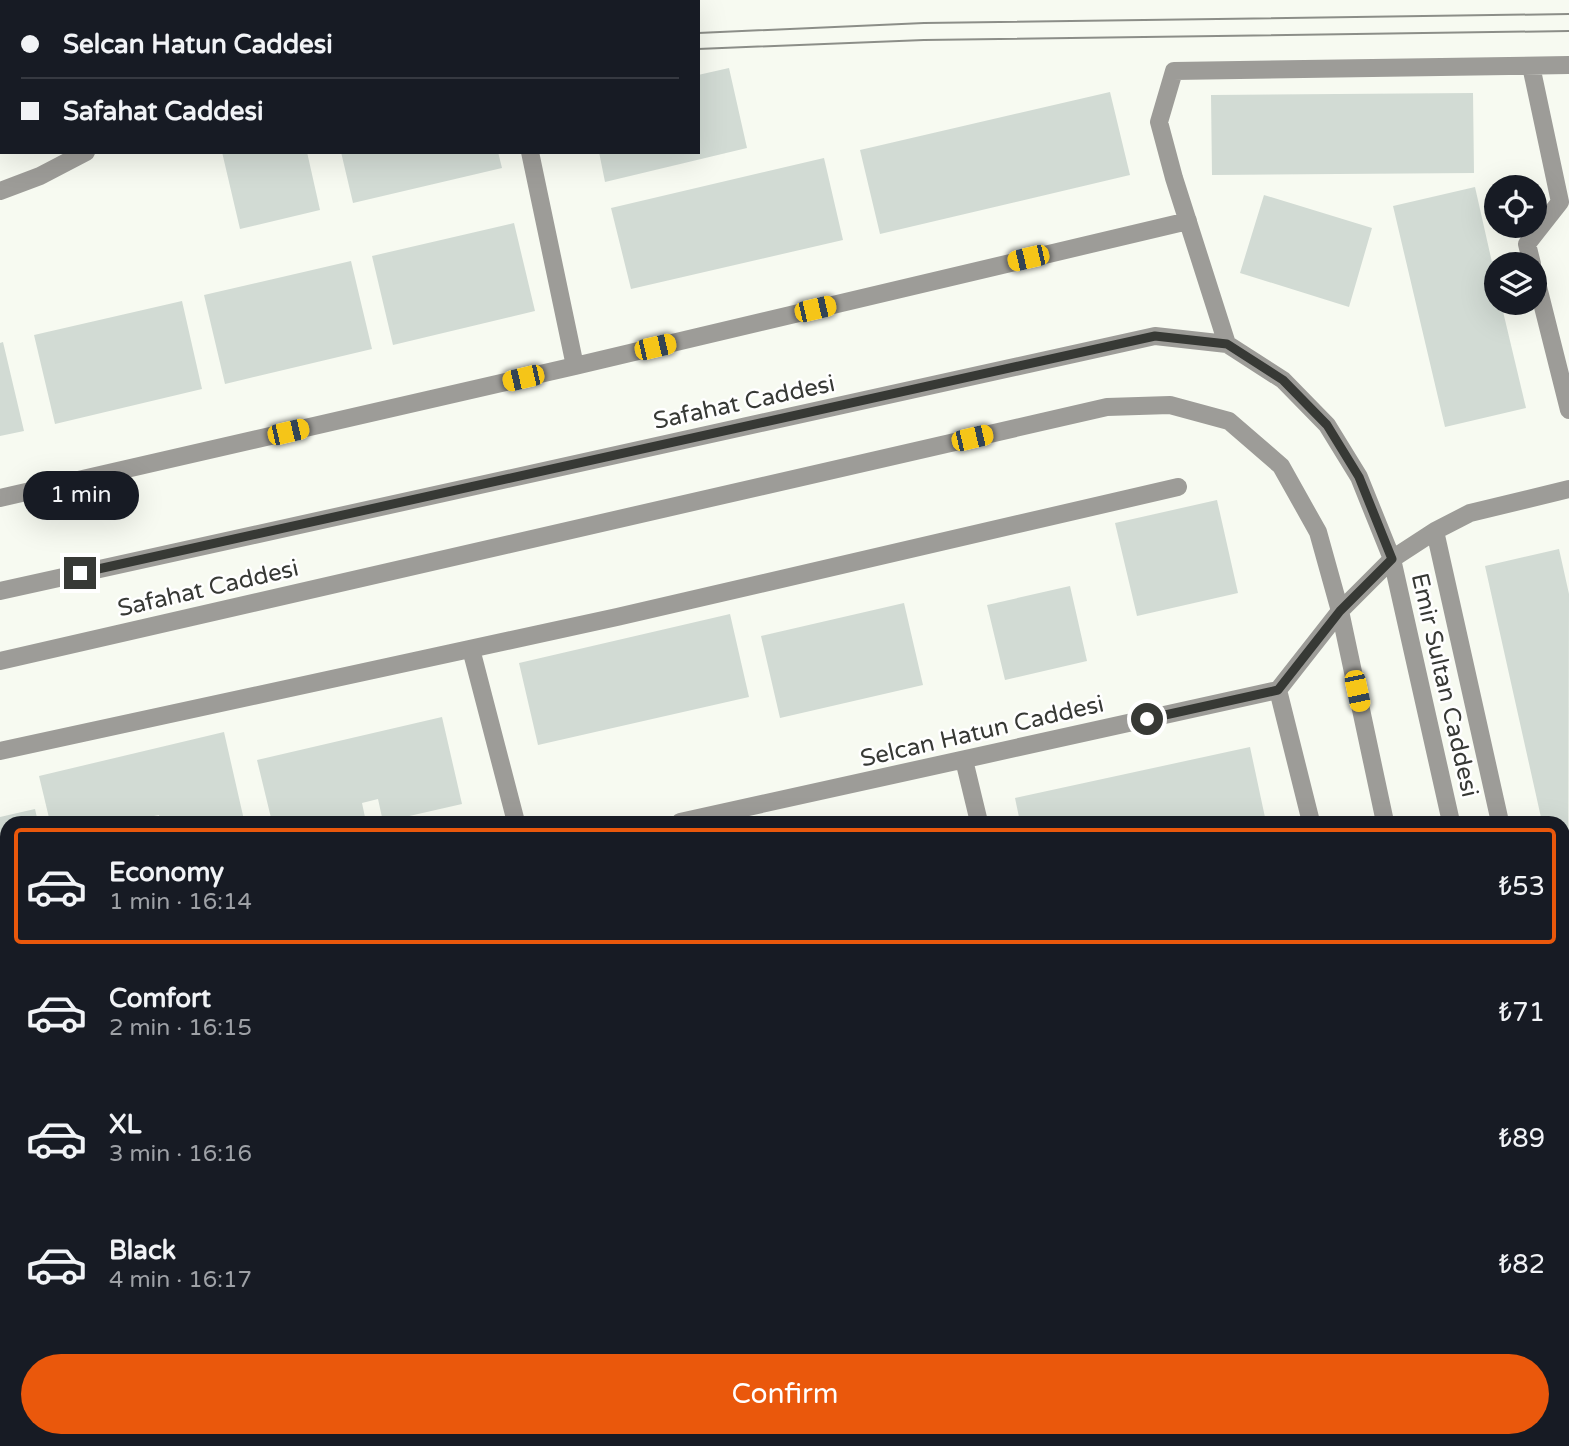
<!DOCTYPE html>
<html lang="en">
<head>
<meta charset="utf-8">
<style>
  body { margin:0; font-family:"Varela Round",sans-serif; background:#20242c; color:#f1f3f6; height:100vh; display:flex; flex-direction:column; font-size:26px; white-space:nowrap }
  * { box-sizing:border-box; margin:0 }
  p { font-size:23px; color:#9ea1a6 }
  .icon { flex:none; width:38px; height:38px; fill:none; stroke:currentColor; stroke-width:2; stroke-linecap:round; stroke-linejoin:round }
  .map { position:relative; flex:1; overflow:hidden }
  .drawer { position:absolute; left:0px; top:816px; width:1570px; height:632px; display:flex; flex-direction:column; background:#171b24; border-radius:21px 21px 0 0; box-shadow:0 7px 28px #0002 }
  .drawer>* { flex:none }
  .top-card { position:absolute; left:0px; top:0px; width:700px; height:154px; box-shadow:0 7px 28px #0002; display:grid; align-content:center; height:154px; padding:0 21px; background:#171b24 }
  .tools { position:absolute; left:1484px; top:175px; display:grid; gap:14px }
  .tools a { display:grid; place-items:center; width:63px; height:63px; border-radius:50%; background:#171b24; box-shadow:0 7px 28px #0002; font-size:35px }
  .end { position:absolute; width:32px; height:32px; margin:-16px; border:9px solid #373935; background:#fff; box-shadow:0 0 0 4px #fff }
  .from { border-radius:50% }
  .bubble { position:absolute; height:49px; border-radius:24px; background:#171b24; box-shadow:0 7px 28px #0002; font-size:23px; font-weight:600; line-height:49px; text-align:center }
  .car { position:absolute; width:21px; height:42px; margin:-21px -10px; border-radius:9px; box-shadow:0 0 5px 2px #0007; background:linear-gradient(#f5c518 24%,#345 0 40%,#f5c518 0 76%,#345 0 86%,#f5c518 0) }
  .top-card b { display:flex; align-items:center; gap:24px; height:66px; font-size:26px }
  .top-card b+b { border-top:2px solid #363941 }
  .top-card i { width:18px; height:18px; background:#f1f3f6 }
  ul { padding:12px 0 0; list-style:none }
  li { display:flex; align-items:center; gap:21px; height:116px; margin:0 14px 10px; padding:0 7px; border:4px solid transparent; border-radius:7px }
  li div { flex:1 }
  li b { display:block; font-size:26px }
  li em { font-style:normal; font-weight:600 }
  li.current { border-color:#ea580c }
  li>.icon { width:63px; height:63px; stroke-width:1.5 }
  .primary-button { display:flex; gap:14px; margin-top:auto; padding:14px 21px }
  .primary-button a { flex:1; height:80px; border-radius:42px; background:#ea580c; color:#fff; font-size:28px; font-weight:600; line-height:80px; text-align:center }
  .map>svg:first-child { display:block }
  .building { fill:#d2dbd4 }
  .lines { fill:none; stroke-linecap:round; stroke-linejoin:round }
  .minor { stroke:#9d9c98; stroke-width:18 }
  .highway { stroke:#3b3831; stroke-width:21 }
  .tram { stroke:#8c8e88; stroke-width:2 }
  .route { stroke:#373935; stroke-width:9 }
  .labels { text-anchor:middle; stroke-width:5; stroke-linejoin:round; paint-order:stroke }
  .street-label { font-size:24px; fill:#373935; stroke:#fff }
</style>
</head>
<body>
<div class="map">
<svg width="1569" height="1446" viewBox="0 0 1569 1446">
  <rect width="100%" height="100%" fill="#f7faf1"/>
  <!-- building -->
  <path class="building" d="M 729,68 L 747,148 L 605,182 L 599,152 L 698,152 L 698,75 Z
    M 1110,92 L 1130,175 L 880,234 L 860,150 Z
    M 1473,93 L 1474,173 L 1212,175 L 1211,95 Z
    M 222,152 L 307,152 L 320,210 L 240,229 Z
    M 341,152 L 498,152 L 502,168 L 353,203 Z
    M 824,158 L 843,240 L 631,289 L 611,208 Z
    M 1475,187 L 1496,280 L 1496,303 L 1501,303 L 1526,408 L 1445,427 L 1393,206 Z
    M 1264,195 L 1372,228 L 1349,307 L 1240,273 Z
    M 514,223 L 535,311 L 393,345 L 372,256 Z
    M 351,261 L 372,349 L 225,384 L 204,295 Z
    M 182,301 L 202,389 L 55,424 L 34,335 Z
    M 3,342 L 24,431 L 0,436 L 0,343 Z
    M 1217,500 L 1238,593 L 1137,616 L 1115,523 Z
    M 1559,549 L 1569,594 L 1568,939 L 1563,916 L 1563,822 L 1542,822 L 1485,566 Z
    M 1070,586 L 1087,661 L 1005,680 L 987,605 Z
    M 904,603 L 923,685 L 780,718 L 761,636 Z
    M 730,614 L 749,697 L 538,745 L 519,663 Z
    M 442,717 L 462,804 L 383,822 L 378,799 L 362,803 L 366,822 L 272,822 L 257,760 Z
    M 224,732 L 244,820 L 232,822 L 161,822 L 159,815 L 144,818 L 145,822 L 50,822 L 39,776 Z
    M 1250,747 L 1266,822 L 1020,822 L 1015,798 Z
    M 35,809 L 38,822 L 7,822 L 7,910 L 0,911 L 0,817 Z
    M 0,1236 L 7,1261 L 7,1330 L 0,1331 Z
    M 7,1351 L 7,1441 L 0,1442 L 0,1353 Z
    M 319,1440 L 404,1440 L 405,1446 L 299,1446 Z
    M 1142,1440 L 1176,1440 L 1177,1446 L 1122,1446 Z
    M 1211,1440 L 1394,1440 L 1395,1446 L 1212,1446 Z"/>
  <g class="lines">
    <!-- minor -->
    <path class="minor" d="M 1531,66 L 1560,202 L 1527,244 L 1532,264
      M 530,152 L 575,366
      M 0,191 L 40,176 L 86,152
      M 1535,275 L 1569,410
      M 1227,344 L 1174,178 L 1159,122 L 1174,71 L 1569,65
      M 0,498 L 575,366 L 1188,221
      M 1435,531 L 1500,822
      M 0,591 L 1155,336 L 1227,344 L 1283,380 L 1327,425 L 1359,477 L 1392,559 L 1451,822
      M 471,649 L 516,822
      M 0,661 L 1107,407 L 1170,405 L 1229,421 L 1281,466 L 1318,532 L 1340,611 L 1385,822
      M 1278,690 L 1311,822
      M 0,751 L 617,617 L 1178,487
      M 964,760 L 979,822
      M 680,822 L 1278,690 L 1340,611 L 1392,559 L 1435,531 L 1470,513 L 1569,489
      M 0,994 L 7,992
      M 0,1068 L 7,1094
      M 1563,1105 L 1569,1133
      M 1563,1193 L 1569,1192
      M 1563,1326 L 1569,1354
      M 101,1440 L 103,1446
      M 225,1440 L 226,1446
      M 524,1440 L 526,1446
      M 658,1440 L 659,1446
      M 1453,1440 L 1454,1446
      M 1518,1440 L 1520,1446
      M 170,1446 L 183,1440
      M 969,1446 L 970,1440"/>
    <!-- highway -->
    <path class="highway" d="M 230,2 L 247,0
      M 0,26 L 2,26"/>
    <!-- tram -->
    <path class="tram" d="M 698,33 L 924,23 L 1569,14
      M 698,49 L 924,40 L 1569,31
      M 0,86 L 2,86
      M 0,100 L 2,100"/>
  </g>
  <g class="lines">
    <!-- route -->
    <path class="route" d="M 80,573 L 1155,336 L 1227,344 L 1283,380 L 1327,425 L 1359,477 L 1392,559 L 1340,611 L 1278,690 L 1147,719"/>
  </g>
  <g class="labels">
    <!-- street labels -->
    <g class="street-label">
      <text transform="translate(744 402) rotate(-12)" y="8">Safahat Caddesi</text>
      <text transform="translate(208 588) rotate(-13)" y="8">Safahat Caddesi</text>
      <text transform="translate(1445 685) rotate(77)" y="8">Emir Sultan Caddesi</text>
      <text transform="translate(982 731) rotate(-13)" y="8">Selcan Hatun Caddesi</text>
    </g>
  </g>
</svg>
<div class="tools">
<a><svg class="icon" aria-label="locate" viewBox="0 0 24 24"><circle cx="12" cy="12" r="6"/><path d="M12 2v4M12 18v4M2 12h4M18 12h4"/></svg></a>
<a><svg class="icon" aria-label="layers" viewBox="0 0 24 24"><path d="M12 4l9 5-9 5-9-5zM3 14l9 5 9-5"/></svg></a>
</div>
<i class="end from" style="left:1147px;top:719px"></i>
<i class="end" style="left:80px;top:573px"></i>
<div class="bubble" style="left:23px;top:471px;width:116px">1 min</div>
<i class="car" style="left:1028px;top:258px;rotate:257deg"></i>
<i class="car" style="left:815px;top:309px;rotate:77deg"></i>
<i class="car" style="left:655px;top:347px;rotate:77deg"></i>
<i class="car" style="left:523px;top:378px;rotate:257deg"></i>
<i class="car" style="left:288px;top:432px;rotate:77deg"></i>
<i class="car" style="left:972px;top:438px;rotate:77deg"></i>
<i class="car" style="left:1357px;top:691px;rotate:168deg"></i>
<div class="top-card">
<b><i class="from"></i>Selcan Hatun Caddesi</b>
<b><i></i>Safahat Caddesi</b>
</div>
<section class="drawer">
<ul>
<li class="current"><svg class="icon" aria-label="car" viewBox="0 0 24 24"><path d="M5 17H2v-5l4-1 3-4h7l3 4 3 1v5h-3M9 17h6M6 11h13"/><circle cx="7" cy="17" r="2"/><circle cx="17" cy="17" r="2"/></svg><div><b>Economy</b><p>1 min · 16:14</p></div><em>₺53</em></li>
<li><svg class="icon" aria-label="car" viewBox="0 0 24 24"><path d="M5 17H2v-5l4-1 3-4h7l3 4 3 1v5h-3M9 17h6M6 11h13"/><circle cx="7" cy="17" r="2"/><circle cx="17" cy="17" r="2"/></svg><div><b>Comfort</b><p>2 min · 16:15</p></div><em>₺71</em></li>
<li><svg class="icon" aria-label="car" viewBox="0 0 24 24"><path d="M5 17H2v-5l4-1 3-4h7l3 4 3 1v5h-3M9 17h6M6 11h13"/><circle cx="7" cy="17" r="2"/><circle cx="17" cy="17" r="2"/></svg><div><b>XL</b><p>3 min · 16:16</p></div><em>₺89</em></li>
<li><svg class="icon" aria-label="car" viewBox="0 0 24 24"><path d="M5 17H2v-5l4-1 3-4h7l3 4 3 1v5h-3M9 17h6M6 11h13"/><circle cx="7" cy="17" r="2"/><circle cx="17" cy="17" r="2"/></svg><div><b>Black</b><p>4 min · 16:17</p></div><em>₺82</em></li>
</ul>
<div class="primary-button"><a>Confirm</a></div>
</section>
</div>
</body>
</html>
